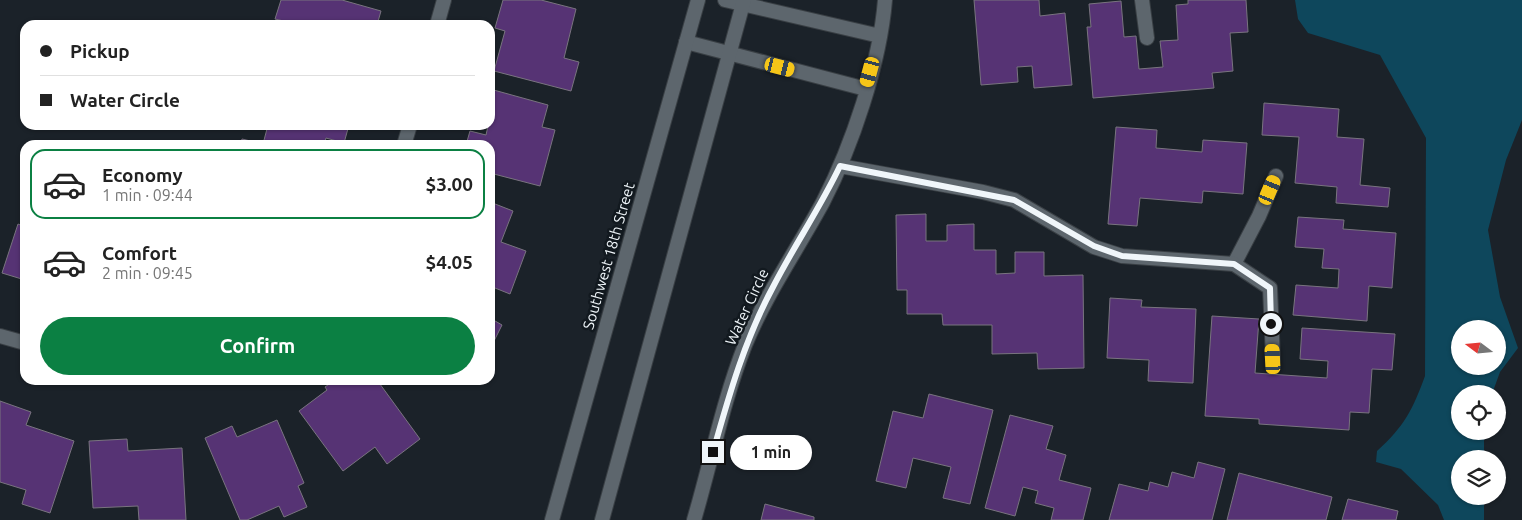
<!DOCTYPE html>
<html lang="en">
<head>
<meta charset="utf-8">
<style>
  body { margin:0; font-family:Ubuntu,sans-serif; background:#f6f6f6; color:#222; height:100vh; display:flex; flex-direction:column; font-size:19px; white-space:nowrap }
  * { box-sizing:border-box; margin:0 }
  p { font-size:16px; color:#767676 }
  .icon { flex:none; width:28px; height:28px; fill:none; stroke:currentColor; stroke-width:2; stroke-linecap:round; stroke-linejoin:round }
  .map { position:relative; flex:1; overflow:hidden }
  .drawer { position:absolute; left:20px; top:140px; width:475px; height:245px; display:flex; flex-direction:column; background:#fff; border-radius:15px; box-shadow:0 1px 4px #0004 }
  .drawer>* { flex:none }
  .hud { position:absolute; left:20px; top:20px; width:475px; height:110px; border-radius:15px; box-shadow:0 1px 4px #0004; display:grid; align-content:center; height:110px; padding:0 20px; background:#fff }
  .needle { width:32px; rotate:286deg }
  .tools { position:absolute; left:1451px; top:320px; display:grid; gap:10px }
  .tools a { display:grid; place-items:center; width:55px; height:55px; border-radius:50%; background:#fff; box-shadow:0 1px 4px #0004; font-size:25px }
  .end { position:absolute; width:22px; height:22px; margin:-11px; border:6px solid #f0f6fa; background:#111; box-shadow:0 0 0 2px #111 }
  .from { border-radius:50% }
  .bubble { position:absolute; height:35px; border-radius:18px; background:#fff; box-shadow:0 1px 4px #0004; font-size:16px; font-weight:700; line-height:35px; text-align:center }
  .car { position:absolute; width:15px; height:30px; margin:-15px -8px; border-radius:6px; box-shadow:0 0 4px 1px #0007; background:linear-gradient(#f5c518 24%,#345 0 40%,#f5c518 0 76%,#345 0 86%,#f5c518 0) }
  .hud b { display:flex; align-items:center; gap:18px; height:48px; font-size:19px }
  .hud b+b { border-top:1px solid #e0e0e0 }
  .hud i { width:12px; height:12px; background:#222 }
  ul { padding:9px 0 0; list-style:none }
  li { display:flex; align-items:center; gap:15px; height:70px; margin:0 10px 8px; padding:0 10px; border:2px solid transparent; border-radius:15px }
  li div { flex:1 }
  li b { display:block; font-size:19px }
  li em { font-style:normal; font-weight:700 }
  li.selected { border-color:#0b8043 }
  li>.icon { width:45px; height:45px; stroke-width:1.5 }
  .primary-button { display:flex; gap:10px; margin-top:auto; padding:10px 20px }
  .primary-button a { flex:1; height:58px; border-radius:30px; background:#0b8043; color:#fff; font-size:20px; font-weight:700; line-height:58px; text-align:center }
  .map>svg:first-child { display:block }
  .water { fill:#0e475c; fill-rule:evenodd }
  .building { fill:#563374; stroke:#79747f }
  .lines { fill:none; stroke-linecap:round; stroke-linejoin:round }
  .service-casing { stroke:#393f44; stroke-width:16 }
  .minor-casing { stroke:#393f44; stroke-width:16 }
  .secondary-casing { stroke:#393f44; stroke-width:16 }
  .service { stroke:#5d666d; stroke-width:14 }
  .minor { stroke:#5d666d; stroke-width:14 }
  .secondary { stroke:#5d666d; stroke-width:14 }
  .route { stroke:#f0f6fa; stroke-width:6 }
  .labels { text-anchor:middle; stroke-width:5; stroke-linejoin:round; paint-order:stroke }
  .street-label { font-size:15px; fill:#f0f6fa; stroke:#12191f }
</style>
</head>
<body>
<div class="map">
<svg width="1522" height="520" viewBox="0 0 1522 520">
  <rect width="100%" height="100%" fill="#1b2229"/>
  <!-- water -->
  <path class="water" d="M 1295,0 L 1522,0 L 1522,120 L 1506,160 L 1488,230 L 1500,297 L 1518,348 L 1500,372 L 1492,394 L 1460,394 L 1460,431 L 1484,431 L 1484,459 L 1460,459 L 1460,496 L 1484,496 L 1484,520 L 1444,520 L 1438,505 L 1401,469 L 1376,462 L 1377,451 C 1404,427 1413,409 1425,376 L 1426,138 L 1380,55 L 1308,33 L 1298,19 ZM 1460,329 L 1498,329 L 1498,366 L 1460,366 Z"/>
  <!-- building -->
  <path class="building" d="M 281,0 L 342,0 L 381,11 L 377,25 L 287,25 L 288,22 L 275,19 Z
    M 503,0 L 541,0 L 576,9 L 564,58 L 579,62 L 571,91 L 494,71 L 505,31 L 495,28 Z
    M 974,0 L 1039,0 L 1040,16 L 1065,13 L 1072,85 L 1034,88 L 1032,66 L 1017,67 L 1018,82 L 981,85 Z
    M 1188,0 L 1246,0 L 1248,32 L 1230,33 L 1233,71 L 1212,73 L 1214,88 L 1093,98 L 1087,27 L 1091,27 L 1089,4 L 1121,1 L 1124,37 L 1136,36 L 1139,69 L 1163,67 L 1160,41 L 1178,40 L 1176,5 L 1188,4 Z
    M 490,89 L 548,105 L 542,127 L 555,130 L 540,186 L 490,173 L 490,145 L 466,145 L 470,131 L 486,135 L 488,126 L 485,125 L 490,125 Z
    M 1264,103 L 1339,109 L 1337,137 L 1364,139 L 1360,185 L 1390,188 L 1388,207 L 1336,203 L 1337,187 L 1295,183 L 1299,137 L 1262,135 Z
    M 268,125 L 349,125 L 344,143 L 326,138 L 324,145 L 240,145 L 242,139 L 263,144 Z
    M 1116,127 L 1157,130 L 1156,148 L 1202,152 L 1203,140 L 1247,143 L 1243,194 L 1203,191 L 1202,203 L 1140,198 L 1137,226 L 1108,224 Z
    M 490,202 L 513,211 L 501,242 L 526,251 L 510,294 L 490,286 Z
    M 926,214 L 926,241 L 947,241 L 947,225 L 974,224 L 974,250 L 996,250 L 996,274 L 1015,273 L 1015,252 L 1044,252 L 1044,276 L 1083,275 L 1084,368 L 1038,369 L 1037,353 L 992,354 L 992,325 L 943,325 L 942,314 L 907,314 L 907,290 L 897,290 L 896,215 Z
    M 1298,217 L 1344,220 L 1343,229 L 1396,233 L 1392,288 L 1369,286 L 1367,321 L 1293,315 L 1296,285 L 1338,288 L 1339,269 L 1322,268 L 1324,249 L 1295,247 Z
    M 18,224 L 25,227 L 25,280 L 2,273 Z
    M 1110,298 L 1142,300 L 1141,307 L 1196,309 L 1193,383 L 1148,381 L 1149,360 L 1107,358 Z
    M 1212,316 L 1259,319 L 1255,373 L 1327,378 L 1328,361 L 1300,359 L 1302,328 L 1395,334 L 1392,370 L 1372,369 L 1369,413 L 1350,412 L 1349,430 L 1259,424 L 1259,419 L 1205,416 Z
    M 490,318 L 502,325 L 490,349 Z
    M 335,380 L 377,380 L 420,439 L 387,464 L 375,447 L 343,471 L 299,411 L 327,390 L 325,387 Z
    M 929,394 L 993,410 L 970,504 L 943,498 L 951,467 L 913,458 L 906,488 L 876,481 L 893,411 L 923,418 Z
    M 0,401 L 31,412 L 26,425 L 74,441 L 50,513 L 22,504 L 26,490 L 0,482 Z
    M 1010,415 L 1053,426 L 1046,449 L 1066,455 L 1059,480 L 1091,488 L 1083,520 L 1051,520 L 1054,508 L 1035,503 L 1038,491 L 1023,487 L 1015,516 L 985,508 Z
    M 277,420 L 304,483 L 298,486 L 307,507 L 284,517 L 279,506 L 247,520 L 240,520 L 205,438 L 232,426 L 237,437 Z
    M 127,439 L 128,451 L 182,448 L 186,520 L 139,520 L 138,506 L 93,508 L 89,441 Z
    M 1198,462 L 1225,469 L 1212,520 L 1109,520 L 1119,484 L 1148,491 L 1150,482 L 1168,487 L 1172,472 L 1194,478 Z
    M 1239,473 L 1332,497 L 1326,520 L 1227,520 Z
    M 1348,499 L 1398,511 L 1396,520 L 1342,520 Z
    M 765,504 L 814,517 L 814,520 L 761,520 Z"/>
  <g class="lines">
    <!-- service casing -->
    <g class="service-casing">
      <path id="service" d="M 1142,0 L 1147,38
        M 1273,359 L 1270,288 L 1234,264 L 1259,216 L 1276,176"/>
    </g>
    <!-- minor casing -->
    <g class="minor-casing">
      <path id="minor" d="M 725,0 L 880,36
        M 437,25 L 444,0
        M 686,42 L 866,89
        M 404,145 L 410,125
        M 840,166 L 983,192 L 1014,200 L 1094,247 L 1122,256 L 1234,264
        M 0,336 L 25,343
        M 694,520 C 711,462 723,401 745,345 C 766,294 797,250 823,202 C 852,146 880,63 885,0"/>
    </g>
    <!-- secondary casing -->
    <g class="secondary-casing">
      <path id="secondary" d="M 552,520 L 698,0
        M 602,520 L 744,0"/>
    </g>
    <!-- service -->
    <use href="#service" class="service"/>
    <!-- minor -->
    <use href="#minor" class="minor"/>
    <!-- secondary -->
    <use href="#secondary" class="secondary"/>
  </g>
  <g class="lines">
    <!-- route -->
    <path class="route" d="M 713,452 C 729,395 745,339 773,287 C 794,246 820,208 840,166 L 1014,200 L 1094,246 L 1122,256 L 1234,264 L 1270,288 L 1271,324"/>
  </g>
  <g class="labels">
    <!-- street labels -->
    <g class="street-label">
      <text transform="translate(609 256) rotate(-74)" y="5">Southwest 18th Street</text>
      <text transform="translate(747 307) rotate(-65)" y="5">Water Circle</text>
    </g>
  </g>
</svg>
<div class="tools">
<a><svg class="needle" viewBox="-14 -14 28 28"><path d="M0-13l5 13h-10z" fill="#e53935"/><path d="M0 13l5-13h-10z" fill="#767676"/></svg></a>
<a><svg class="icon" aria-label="locate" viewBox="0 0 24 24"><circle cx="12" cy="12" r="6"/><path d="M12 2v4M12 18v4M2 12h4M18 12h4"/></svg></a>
<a><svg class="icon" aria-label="layers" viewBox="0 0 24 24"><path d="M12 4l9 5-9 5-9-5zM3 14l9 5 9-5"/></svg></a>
</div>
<i class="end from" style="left:1271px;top:324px"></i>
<i class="end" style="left:713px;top:452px"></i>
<div class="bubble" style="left:730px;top:435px;width:82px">1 min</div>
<i class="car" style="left:780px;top:67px;rotate:104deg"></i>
<i class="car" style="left:870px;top:72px;rotate:195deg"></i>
<i class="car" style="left:1270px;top:190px;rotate:23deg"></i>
<i class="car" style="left:1273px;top:359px;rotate:357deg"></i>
<div class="hud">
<b><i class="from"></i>Pickup</b>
<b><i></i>Water Circle</b>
</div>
<section class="drawer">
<ul>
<li class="selected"><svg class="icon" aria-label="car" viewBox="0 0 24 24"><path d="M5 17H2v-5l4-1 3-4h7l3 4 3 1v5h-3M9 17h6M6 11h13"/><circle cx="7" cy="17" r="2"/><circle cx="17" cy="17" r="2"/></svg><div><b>Economy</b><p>1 min · 09:44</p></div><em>$3.00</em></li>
<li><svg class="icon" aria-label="car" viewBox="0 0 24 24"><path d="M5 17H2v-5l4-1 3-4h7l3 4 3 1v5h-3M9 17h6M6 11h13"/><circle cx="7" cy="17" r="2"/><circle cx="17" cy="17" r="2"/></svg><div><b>Comfort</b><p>2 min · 09:45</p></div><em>$4.05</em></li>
</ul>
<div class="primary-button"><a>Confirm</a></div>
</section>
</div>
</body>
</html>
